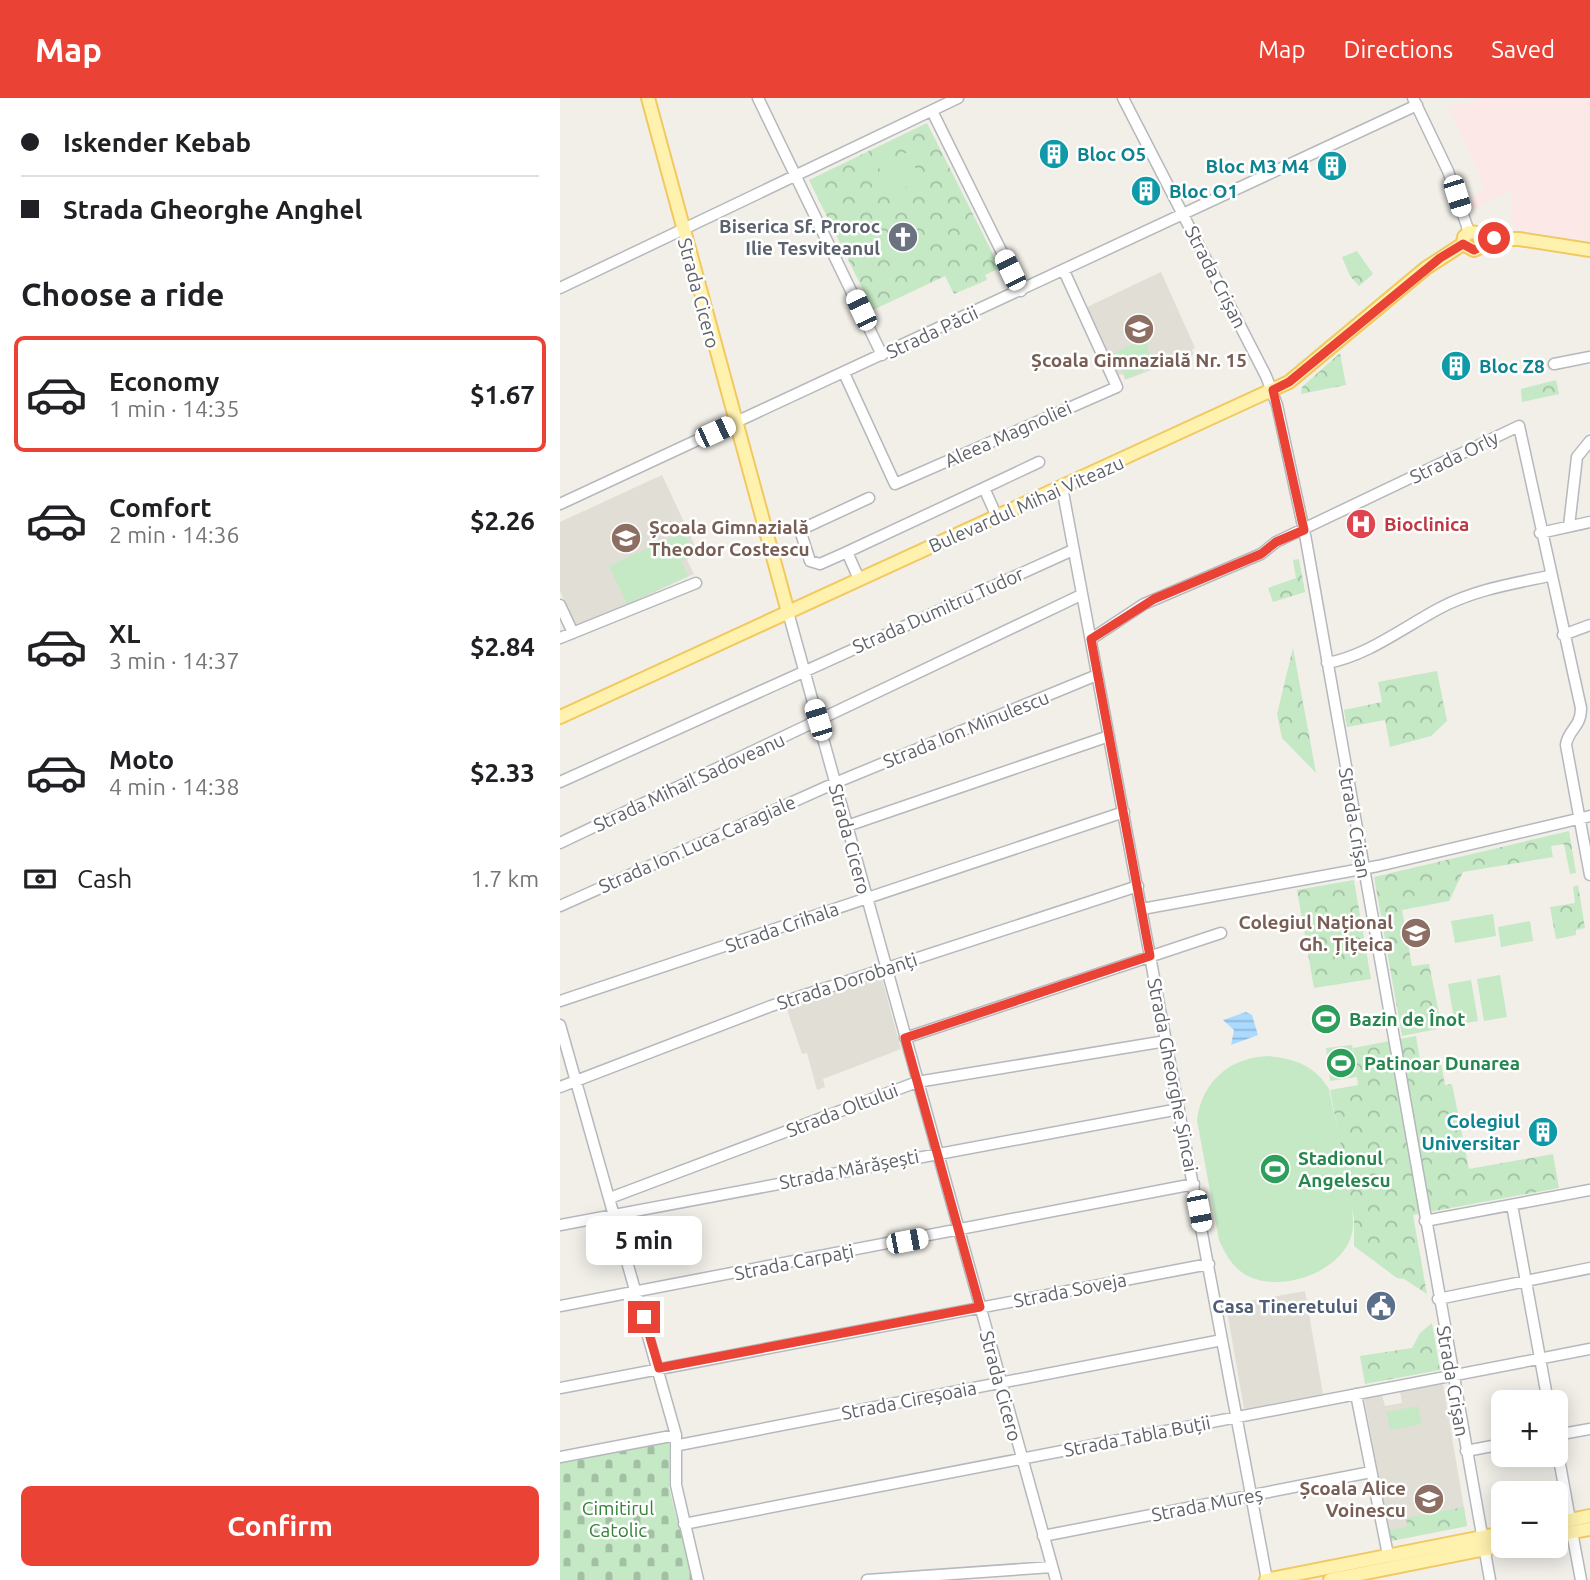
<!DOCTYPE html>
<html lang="en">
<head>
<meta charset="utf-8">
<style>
  body { margin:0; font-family:Ubuntu,sans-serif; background:#f2f2f2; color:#202124; height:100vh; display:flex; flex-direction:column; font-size:26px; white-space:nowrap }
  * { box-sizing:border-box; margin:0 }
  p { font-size:23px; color:#757577 }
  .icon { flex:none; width:38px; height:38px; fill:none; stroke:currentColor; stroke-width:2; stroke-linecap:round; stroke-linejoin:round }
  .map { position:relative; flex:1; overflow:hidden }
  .side { display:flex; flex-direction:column; background:#fff; width:560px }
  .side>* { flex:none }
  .guide { display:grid; align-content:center; height:154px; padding:0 21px; background:#fff }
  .fabs { position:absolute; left:931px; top:1292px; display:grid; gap:14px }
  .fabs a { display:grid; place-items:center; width:77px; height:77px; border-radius:10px; background:#fff; box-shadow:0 4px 18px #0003; font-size:35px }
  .end { position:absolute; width:32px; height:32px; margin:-16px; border:9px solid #ea4335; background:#fff; box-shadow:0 0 0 4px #fff }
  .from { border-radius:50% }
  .bubble { position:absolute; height:49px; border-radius:10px; background:#fff; box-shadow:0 4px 18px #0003; font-size:23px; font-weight:700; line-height:49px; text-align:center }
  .car { position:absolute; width:21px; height:42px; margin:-21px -10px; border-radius:9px; box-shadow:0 0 5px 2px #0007; background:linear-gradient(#fff 24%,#345 0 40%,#fff 0 76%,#345 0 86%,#fff 0) }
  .guide b { display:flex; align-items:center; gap:24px; height:66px; font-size:26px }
  .guide b+b { border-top:2px solid #e0e0e0 }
  .guide i { width:18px; height:18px; background:#202124 }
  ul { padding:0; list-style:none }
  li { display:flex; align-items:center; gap:21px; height:116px; margin:0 14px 10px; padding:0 7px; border:4px solid transparent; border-radius:10px }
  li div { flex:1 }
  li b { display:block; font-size:26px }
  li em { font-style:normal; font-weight:700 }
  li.active { border-color:#ea4335 }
  li>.icon { width:63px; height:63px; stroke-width:1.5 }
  h2 { padding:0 21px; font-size:32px; line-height:84px }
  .pay { display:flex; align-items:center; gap:18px; height:77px; padding:0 21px; font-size:26px }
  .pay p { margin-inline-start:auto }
  .primary-button { display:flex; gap:14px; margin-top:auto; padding:14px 21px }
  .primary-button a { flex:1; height:80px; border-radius:10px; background:#ea4335; color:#fff; font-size:28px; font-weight:700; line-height:80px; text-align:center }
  header { display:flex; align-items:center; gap:42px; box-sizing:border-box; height:98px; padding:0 35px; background:#ea4335; color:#fff }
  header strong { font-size:33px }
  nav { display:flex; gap:38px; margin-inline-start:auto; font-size:24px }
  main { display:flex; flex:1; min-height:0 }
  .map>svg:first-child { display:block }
  .education { fill:#e1ded6 }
  .medical { fill:#fce8e6 }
  .cemetery { fill:url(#cemetery-stones) }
  .park { fill:url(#park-crowns) }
  .pitch { fill:#c5e8c5 }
  .water { fill:url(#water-rules) }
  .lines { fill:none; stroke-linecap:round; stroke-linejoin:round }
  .minor-casing { stroke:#b5b8bc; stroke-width:13 }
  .major-casing { stroke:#f2c960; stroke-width:16 }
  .minor { stroke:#fff; stroke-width:10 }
  .major { stroke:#fff2af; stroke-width:12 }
  .route { stroke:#ea4335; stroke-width:9 }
  .labels { text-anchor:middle; stroke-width:5; stroke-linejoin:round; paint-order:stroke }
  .culture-label { font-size:19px; font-weight:bold; fill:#0d838f; stroke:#fff; text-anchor:start }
  .worship-label { font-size:19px; font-weight:bold; fill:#5b616d; stroke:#fff; text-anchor:end }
  .street-label { font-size:19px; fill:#5f6368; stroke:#fff }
  .education-label { font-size:19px; font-weight:bold; fill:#785e54; stroke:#fff; text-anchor:end }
  .health-label { font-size:19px; font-weight:bold; fill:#be3a42; stroke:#fff; text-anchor:start }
  .leisure-label { font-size:19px; font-weight:bold; fill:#27864d; stroke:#fff; text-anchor:start }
  .service-label { font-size:19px; font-weight:bold; fill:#4e5e75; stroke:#fff; text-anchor:end }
  .park-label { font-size:19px; fill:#348238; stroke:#fff }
</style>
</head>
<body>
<header>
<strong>Map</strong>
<nav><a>Map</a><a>Directions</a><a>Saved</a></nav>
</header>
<main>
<section class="side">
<div class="guide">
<b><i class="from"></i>Iskender Kebab</b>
<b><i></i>Strada Gheorghe Anghel</b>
</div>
<h2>Choose a ride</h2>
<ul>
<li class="active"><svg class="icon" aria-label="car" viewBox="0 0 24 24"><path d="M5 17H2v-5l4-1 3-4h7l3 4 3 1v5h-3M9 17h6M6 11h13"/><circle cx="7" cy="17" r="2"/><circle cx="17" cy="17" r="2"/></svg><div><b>Economy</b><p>1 min · 14:35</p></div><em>$1.67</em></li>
<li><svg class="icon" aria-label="car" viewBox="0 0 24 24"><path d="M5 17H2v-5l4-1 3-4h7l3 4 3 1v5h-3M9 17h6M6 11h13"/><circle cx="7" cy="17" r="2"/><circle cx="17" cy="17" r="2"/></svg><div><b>Comfort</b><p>2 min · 14:36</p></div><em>$2.26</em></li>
<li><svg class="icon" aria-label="car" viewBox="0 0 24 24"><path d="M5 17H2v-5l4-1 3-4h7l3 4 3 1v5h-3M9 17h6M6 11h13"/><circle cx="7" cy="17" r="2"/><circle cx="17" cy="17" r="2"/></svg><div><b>XL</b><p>3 min · 14:37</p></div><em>$2.84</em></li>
<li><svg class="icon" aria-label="car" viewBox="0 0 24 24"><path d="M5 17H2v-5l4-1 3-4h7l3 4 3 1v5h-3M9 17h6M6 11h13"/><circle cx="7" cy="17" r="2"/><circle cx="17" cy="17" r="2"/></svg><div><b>Moto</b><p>4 min · 14:38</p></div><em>$2.33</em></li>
</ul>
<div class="pay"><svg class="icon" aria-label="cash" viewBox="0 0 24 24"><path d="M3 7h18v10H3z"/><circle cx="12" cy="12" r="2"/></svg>Cash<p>1.7 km</p></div>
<div class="primary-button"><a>Confirm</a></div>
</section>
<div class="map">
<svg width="1030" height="1482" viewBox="0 0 1030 1482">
  <defs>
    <pattern id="cemetery-stones" width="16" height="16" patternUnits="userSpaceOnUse" patternTransform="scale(1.75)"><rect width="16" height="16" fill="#c5e8c5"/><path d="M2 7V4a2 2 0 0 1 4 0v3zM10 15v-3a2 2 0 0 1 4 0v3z" fill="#a3c0a4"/></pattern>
    <pattern id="park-crowns" width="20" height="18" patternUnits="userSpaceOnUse" patternTransform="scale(1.75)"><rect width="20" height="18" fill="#c5e8c5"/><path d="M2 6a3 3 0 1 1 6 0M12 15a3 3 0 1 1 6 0" fill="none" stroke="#a3c0a4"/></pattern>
    <pattern id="water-rules" width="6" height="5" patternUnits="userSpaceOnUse" patternTransform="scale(1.75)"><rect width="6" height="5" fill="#aadaff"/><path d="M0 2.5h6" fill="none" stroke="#8eb4d2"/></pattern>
  </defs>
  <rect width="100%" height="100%" fill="#f1efe8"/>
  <!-- education -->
  <path class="education" d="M 601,174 L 635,250 L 632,252 L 634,256 L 565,282 L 563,276 L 554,279 L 523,211 Z
    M 102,377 L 139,456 L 127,462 L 134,476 L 17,530 L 0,493 L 0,424 Z
    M 321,877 L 341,951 L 263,981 L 265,989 L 257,992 L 247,955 L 242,956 L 226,909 Z
    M 745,1193 L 763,1296 L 684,1311 L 666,1207 Z
    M 883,1286 L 907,1428 L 831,1443 L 804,1300 L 822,1297 L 825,1308 L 842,1305 L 840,1293 Z"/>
  <!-- medical -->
  <path class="medical" d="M 917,0 L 1030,0 L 1030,143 L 952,131 L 952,91 L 912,112 L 907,102 L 925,90 L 889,8 L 916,4 Z"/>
  <!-- cemetery -->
  <path class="cemetery" d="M 109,1343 L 109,1390 L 133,1482 L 0,1482 L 0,1362 Z"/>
  <!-- park -->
  <path class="park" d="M 367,25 L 440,170 L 425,177 L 427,182 L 394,196 L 385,178 L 313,212 L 249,82 Z
    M 797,153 L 813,176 L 799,188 L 790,178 L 782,159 Z
    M 780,255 L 786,287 L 741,296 L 742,289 Z
    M 996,282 L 999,296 L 962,304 L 961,291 Z
    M 739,461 L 745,494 L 713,504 L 708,490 L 736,480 L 733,462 Z
    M 733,550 L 756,675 L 722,640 L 717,616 Z
    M 877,573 L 887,623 L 871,638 L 830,649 L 825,622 L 787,629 L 784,612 L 822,604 L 818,584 Z
    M 1009,733 L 1016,775 L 1010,776 L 1004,746 L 991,748 L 993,759 L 903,774 L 889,803 L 842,812 L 852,868 L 869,866 L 882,930 L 842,938 L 814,779 Z
    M 794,782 L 811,881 L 754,890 L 737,792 Z
    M 1018,787 L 1025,830 L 1016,832 L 1016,837 L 996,841 L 990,809 L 1015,805 L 1013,789 Z
    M 856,938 L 861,968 L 881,965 L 885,987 L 892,986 L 909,1071 L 993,1056 L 999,1090 L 853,1117 L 867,1196 L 844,1181 L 837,1180 L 794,1148 L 794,1121 L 770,992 L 798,987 L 793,950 Z
    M 872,1225 L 880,1272 L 805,1286 L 800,1258 L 852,1250 L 860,1235 Z
    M 904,1409 L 907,1428 L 831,1443 L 829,1432 L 847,1429 L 846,1420 Z"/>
  <!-- pitch -->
  <path class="pitch" d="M 348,54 L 361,82 L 332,96 L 318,68 Z
    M 587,240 L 591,270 L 566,281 L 554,255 Z
    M 124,434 L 135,457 L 121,463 L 128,478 L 67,506 L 49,468 Z
    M 933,816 L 936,838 L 895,845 L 891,823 Z
    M 970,823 L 973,843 L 941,849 L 938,829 Z
    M 940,877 L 947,919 L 924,923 L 917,881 Z
    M 911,882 L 918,923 L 895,927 L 888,886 Z
    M 792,947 L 797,979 L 770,983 L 766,950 Z
    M 707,958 C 735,961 754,967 769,991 C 774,1021 798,1110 792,1135 C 783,1176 713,1199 680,1173 C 670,1165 664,1153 659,1142 L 637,1022 C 642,984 669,960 707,958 Z
    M 858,1308 L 862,1326 L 830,1332 L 826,1314 Z"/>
  <!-- water -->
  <path class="water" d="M 686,914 L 692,917 L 698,937 L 671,947 L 674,932 L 663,922 Z"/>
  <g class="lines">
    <!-- minor casing -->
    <g class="minor-casing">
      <path id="minor" d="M 198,0 L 322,257
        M 563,0 L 706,278 L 717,307 L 746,442 L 930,1482
        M 853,0 L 888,73 L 909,134
        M 372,13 L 461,193
        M 0,190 L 398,0
        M 994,266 L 1030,259
        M 284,275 L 335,386 L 557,289 L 504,173
        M 502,389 L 707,1482
        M 0,406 L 857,7
        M 437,419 L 424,390 L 479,364
        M 1009,428 L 1017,359 L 1030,343
        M 980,435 L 1030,424
        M 287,454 L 260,466 L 250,463 L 240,432 L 309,400
        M 299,481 L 287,454 L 424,390
        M 0,507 L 13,535
        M 228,514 L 496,1482
        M 1003,537 L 1030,527
        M 0,540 L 136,485
        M 531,541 L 584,506 L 701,456 L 716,444 L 959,328 L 1021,610 C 1021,630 1008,631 1006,647 L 1030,777
        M 767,565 C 807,558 844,529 880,510 C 914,492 951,486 989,478
        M 0,684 L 513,452
        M 287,728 L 549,638
        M 0,745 L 521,497
        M 0,808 L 275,685 L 537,577
        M 582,811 L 818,768 L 1030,718
        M 0,903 L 564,714
        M 0,927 L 116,1337 L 116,1387 L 138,1482
        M 345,940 L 661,835
        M 0,989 L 211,908 L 578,788
        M 50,1100 L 357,984 L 606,943
        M 952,1107 L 988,1304
        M 865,1123 L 1030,1092
        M 0,1127 L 619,1011
        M 878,1201 L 1030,1170
        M 0,1208 L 634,1086
        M 0,1290 L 649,1166
        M 796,1296 L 828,1457
        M 996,1337 L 1030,1331
        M 996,1344 L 1010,1422
        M 119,1347 L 662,1242
        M 906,1353 L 943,1346
        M 0,1359 L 116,1337
        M 124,1426 L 1030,1251
        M 1012,1434 L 1021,1482
        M 483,1438 L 811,1374
        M 307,1482 L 492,1469"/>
    </g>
    <!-- major casing -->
    <g class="major-casing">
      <path id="major" d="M 88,0 L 228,514
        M 922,141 L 959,141 L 1030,152
        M 903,146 L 904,139 L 909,134 L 917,135 L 922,141
        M 903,146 L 914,152 L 920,149 L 922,141
        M 0,619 L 729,284 L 866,170 L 903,146
        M 996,1425 L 1030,1418
        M 996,1437 L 1030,1431
        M 706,1482 L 943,1435
        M 770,1482 L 945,1447"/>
    </g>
    <!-- minor -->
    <use href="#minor" class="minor"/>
    <!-- major -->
    <use href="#major" class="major"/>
  </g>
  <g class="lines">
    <!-- route -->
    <path class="route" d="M 84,1219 L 99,1270 L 420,1209 L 345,940 L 590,858 L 531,541 L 594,501 L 701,456 L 716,444 L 744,432 L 713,292 L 729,284 L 880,160 L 903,146 L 914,152 L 920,149 L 922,141 L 934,140"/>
  </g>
  <!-- icons -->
  <defs>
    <g id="building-disc" transform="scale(1.575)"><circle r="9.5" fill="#0f9aa8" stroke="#fff"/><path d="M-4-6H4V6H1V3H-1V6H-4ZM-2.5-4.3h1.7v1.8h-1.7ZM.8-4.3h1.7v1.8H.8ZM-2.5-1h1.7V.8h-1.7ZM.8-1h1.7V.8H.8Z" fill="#fff"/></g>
    <g id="church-disc" transform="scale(1.575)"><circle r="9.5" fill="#6b7280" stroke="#fff"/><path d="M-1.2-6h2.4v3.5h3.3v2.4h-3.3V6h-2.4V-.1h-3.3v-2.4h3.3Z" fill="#fff"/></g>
    <g id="school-disc" transform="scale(1.575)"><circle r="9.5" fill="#8d6e63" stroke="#fff"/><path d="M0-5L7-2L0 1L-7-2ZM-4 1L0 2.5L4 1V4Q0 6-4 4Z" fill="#fff"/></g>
    <g id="hospital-disc" transform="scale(1.575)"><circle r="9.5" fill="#e0444e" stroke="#fff"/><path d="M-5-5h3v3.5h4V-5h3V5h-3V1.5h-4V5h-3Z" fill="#fff"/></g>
    <g id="stadium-disc" transform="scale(1.575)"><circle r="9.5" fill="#2e9e5b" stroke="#fff"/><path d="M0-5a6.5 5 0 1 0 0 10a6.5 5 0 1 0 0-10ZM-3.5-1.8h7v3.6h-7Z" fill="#fff"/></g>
    <g id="civic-disc" transform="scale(1.575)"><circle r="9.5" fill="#5c6f8a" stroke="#fff"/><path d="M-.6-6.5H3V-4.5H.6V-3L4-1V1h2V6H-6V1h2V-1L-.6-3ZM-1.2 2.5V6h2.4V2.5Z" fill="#fff"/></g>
  </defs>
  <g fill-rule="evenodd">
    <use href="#building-disc" x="494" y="56"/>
    <use href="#building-disc" x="772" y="68"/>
    <use href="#building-disc" x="586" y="93"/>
    <use href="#church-disc" x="343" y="139"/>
    <use href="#school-disc" x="579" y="231"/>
    <use href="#building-disc" x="896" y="268"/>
    <use href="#hospital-disc" x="801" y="426"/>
    <use href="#school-disc" x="66" y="440"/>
    <use href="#school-disc" x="856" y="835"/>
    <use href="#stadium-disc" x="766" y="921"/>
    <use href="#stadium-disc" x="781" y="965"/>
    <use href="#building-disc" x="983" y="1034"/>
    <use href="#stadium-disc" x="715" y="1071"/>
    <use href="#civic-disc" x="821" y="1208"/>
    <use href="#school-disc" x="869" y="1401"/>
  </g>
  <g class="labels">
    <!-- culture labels -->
    <g class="culture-label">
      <text x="517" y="63">Bloc O5</text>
      <text x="749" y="75" text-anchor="end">Bloc M3 M4</text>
      <text x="609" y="100">Bloc O1</text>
      <text x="919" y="275">Bloc Z8</text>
      <text x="960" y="1030" text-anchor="end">Colegiul<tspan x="960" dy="22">Universitar</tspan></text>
    </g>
    <!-- worship labels -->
    <g class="worship-label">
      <text x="320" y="135">Biserica Sf. Proroc<tspan x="320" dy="22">Ilie Tesviteanul</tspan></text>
    </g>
    <!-- street labels -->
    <g class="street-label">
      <text transform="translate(656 179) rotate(63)" y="7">Strada Crișan</text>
      <text transform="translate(139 195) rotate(75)" y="7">Strada Cicero</text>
      <text transform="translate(372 234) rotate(-25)" y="7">Strada Păcii</text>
      <text transform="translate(448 336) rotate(-24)" y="7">Aleea Magnoliei</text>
      <text transform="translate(894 359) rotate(-26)" y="7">Strada Orly</text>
      <text transform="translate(466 406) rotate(-24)" y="7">Bulevardul Mihai Viteazu</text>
      <text transform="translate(378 512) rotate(-24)" y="7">Strada Dumitru Tudor</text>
      <text transform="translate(406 631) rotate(-22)" y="7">Strada Ion Minulescu</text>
      <text transform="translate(129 684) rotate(-25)" y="7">Strada Mihail Sadoveanu</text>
      <text transform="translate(795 725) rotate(80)" y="7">Strada Crișan</text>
      <text transform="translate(290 741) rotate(75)" y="7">Strada Cicero</text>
      <text transform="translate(137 746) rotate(-24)" y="7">Strada Ion Luca Caragiale</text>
      <text transform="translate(222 829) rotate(-19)" y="7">Strada Crihala</text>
      <text transform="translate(287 883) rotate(-18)" y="7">Strada Dorobanți</text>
      <text transform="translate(613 977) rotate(79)" y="7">Strada Gheorghe Șincai</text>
      <text transform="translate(282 1012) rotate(-21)" y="7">Strada Oltului</text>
      <text transform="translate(289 1071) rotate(-11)" y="7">Strada Mărășești</text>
      <text transform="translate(234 1164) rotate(-11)" y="7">Strada Carpați</text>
      <text transform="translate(510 1192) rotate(-11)" y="7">Strada Soveja</text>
      <text transform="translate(893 1283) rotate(80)" y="7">Strada Crișan</text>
      <text transform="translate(441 1288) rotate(75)" y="7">Strada Cicero</text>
      <text transform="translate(349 1302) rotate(-11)" y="7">Strada Cireșoaia</text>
      <text transform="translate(577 1338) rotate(-11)" y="7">Strada Tabla Buții</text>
      <text transform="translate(647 1406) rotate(-11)" y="7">Strada Mureș</text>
    </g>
    <!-- education labels -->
    <g class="education-label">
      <text x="579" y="269" text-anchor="middle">Școala Gimnazială Nr. 15</text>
      <text x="89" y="436" text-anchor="start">Școala Gimnazială<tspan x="89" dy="22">Theodor Costescu</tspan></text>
      <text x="833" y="831">Colegiul Național<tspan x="833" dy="22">Gh. Țițeica</tspan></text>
      <text x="846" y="1397">Școala Alice<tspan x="846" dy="22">Voinescu</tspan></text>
    </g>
    <!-- health labels -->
    <g class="health-label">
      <text x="824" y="433">Bioclinica</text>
    </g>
    <!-- leisure labels -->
    <g class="leisure-label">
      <text x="789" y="928">Bazin de Înot</text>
      <text x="804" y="972">Patinoar Dunarea</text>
      <text x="738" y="1067">Stadionul<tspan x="738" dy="22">Angelescu</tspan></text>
    </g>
    <!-- service labels -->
    <g class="service-label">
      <text x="798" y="1215">Casa Tineretului</text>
    </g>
    <!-- park labels -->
    <g class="park-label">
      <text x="58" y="1417">Cimitirul<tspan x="58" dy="22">Catolic</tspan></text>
    </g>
  </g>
</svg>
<div class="fabs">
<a>+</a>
<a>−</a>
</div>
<i class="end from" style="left:934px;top:140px"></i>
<i class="end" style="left:84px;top:1219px"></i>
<div class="bubble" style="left:26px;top:1118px;width:116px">5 min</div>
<i class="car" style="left:897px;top:98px;rotate:163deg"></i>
<i class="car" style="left:450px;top:172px;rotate:334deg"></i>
<i class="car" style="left:301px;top:212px;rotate:335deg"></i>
<i class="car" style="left:155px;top:334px;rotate:65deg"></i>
<i class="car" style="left:258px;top:622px;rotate:343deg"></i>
<i class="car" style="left:639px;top:1113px;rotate:169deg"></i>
<i class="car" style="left:347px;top:1143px;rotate:79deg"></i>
</div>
</main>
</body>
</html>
